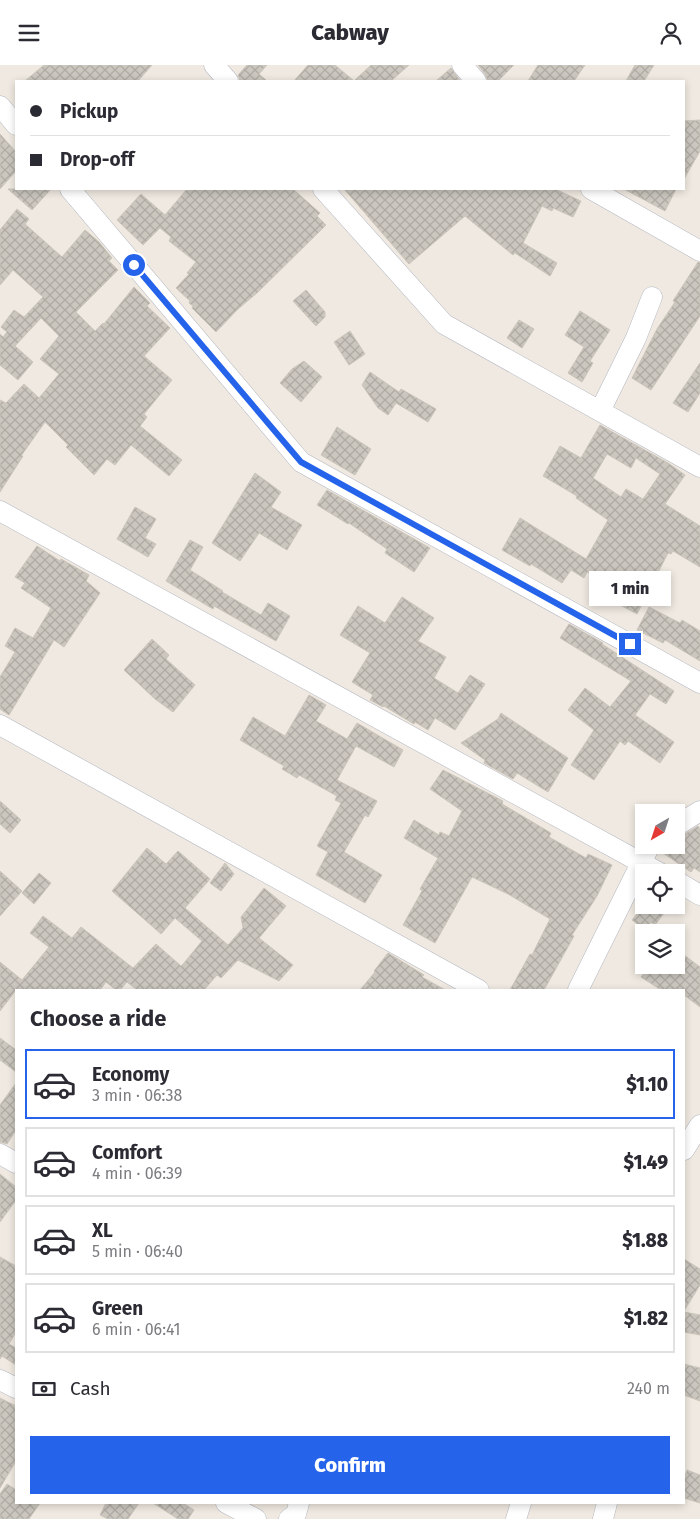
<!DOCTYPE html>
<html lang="en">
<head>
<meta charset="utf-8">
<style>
  body { margin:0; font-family:"Fira Sans",sans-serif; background:#f2f2f3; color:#2b2b33; height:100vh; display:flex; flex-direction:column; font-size:19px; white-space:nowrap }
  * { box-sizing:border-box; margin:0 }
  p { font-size:16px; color:#7c7c81 }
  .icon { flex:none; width:28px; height:28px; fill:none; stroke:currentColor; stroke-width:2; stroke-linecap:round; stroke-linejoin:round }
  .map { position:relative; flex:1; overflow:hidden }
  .sheet { position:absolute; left:15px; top:924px; width:670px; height:515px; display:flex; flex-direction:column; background:#fff; border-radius:0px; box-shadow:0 2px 8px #0003 }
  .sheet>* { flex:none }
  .guide { position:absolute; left:15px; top:15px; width:670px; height:110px; border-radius:0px; box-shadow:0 2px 8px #0003; display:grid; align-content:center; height:110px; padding:0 15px; background:#fff }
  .needle { width:32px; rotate:219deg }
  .tools { position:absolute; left:635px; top:739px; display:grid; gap:10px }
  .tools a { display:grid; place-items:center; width:50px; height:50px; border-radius:0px; background:#fff; box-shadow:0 2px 8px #0003; font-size:25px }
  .end { position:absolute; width:22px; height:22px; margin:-11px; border:6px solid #2563eb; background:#fff; box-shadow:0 0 0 2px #fff }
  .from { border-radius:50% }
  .bubble { position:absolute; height:35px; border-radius:0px; background:#fff; box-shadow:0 2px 8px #0003; font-size:16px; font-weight:800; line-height:35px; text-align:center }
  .guide b { display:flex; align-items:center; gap:18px; height:48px; font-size:19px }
  .guide b+b { border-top:1px solid #e1e1e2 }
  .guide i { width:12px; height:12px; background:#2b2b33 }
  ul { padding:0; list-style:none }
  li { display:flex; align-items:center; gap:15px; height:70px; margin:0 10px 8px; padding:0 5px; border:2px solid #e1e1e2; border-radius:0px }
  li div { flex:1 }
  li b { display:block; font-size:19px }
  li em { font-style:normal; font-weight:800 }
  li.active { border-color:#2563eb }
  li>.icon { width:45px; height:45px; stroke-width:1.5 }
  h2 { padding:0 15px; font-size:22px; line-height:60px }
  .pay { display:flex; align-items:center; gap:12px; height:55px; padding:0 15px; font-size:19px }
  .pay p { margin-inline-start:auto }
  .primary-button { display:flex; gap:10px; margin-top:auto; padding:10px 15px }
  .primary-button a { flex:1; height:58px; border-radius:0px; background:#2563eb; color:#fff; font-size:20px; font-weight:800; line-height:58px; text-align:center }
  header { display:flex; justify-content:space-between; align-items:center; height:65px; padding:0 15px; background:#fff; font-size:22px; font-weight:800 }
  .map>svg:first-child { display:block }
  .building { fill:url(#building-cross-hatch); stroke:#cbc5ba; fill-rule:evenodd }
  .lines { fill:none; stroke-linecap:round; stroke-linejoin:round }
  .street-casing { stroke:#b4b7c1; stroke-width:21 }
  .street { stroke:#fff; stroke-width:20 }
  .route { stroke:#2563eb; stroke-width:6 }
</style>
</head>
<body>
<header><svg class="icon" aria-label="menu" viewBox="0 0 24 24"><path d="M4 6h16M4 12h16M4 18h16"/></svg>Cabway<svg class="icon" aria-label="person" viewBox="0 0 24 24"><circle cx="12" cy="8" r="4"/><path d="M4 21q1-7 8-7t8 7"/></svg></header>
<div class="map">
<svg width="700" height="1454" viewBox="0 0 700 1454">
  <defs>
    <pattern id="building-cross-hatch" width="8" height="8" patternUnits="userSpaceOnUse" patternTransform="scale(1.25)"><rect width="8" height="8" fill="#cbc7bf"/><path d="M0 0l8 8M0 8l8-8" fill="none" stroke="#afaba4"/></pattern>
  </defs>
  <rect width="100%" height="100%" fill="#efe9e1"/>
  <!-- building -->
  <path class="building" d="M 44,0 L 152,0 L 138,16 L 25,16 Z
    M 247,0 L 267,0 L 259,9 L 267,16 L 240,16 L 238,10 Z
    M 308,0 L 335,0 L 354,16 L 371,0 L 409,0 L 391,16 L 294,16 Z
    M 478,0 L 514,0 L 498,16 L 488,16 L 485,9 Z
    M 538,0 L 585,0 L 574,16 L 528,16 Z
    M 635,0 L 654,0 L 644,16 L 626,16 Z
    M 451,3 L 460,16 L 436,16 Z
    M 700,55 L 700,86 L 684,114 L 684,56 Z
    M 0,69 L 16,87 L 16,106 L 0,124 Z
    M 8,124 L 51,124 L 32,145 Z
    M 187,124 L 293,124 L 320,148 L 317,151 L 326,160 L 257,228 L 238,244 L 216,267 L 192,243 L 193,241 L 189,238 L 190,236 L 176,223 L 189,209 L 187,208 L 196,197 L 169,176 L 171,172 L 160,163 L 143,180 L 117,155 L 141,129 L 165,150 Z
    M 344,124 L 555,124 L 581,136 L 573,152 L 553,143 L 552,146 L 542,141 L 523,178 L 557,198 L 550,211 L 515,188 L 513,190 L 465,151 L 409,199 Z
    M 624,124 L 676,124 L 665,146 Z
    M 17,144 L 29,154 L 25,159 L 62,192 L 85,165 L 99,177 L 112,193 L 109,196 L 118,205 L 76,247 L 95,266 L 103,258 L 104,259 L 134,222 L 150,238 L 147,241 L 170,263 L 144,291 L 172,315 L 144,349 L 147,352 L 140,361 L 182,395 L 169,411 L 131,380 L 115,400 L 107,394 L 94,410 L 66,382 L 68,380 L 45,357 L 21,391 L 23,391 L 0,427 L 0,335 L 6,338 L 24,319 L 39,333 L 59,309 L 40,294 L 59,271 L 41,253 L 15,281 L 33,297 L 18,315 L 0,300 L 0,269 L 3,272 L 7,267 L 1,262 L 14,245 L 24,252 L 43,232 L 13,205 L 0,220 L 0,165 Z
    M 698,197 L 700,198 L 700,251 L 651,325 L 632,313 L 657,264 L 675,237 L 673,236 Z
    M 306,225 L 325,247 L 325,252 L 316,261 L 293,236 Z
    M 580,246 L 610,265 L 590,296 L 593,298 L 582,317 L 568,308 L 584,282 L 565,270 Z
    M 519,255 L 534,264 L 522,283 L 507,273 Z
    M 350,266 L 365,289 L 349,300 L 334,277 Z
    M 304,296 L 322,312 L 301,337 L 280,318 L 292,304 Z
    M 700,298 L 700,328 L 688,347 L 673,338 Z
    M 370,307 L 399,327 L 401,324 L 436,344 L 428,357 L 396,338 L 388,350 L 378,343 L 362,320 Z
    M 600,360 L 668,398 L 685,410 L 665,439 L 700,461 L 700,502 L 673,486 L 671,489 L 668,488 L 637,549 L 609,534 L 615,522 L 587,507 L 584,513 L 571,505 L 562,518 L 531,499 L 530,501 L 502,485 L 520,453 L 586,494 L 608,455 L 576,433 L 577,431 L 543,411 L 560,381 L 581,393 ZM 607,389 L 631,403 L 636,393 L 660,409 L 643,434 L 626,424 L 621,432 L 593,413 Z
    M 337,362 L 371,384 L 355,410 L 321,390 Z
    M 255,408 L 281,427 L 271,442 L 302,460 L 287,485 L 259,468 L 240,496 L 212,478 Z
    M 327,425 L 430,483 L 414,507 L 385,488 L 387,484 L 349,458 L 348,459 L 317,440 Z
    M 135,442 L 156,454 L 145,473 L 156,479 L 148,492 L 117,474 Z
    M 190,475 L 203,482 L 190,505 L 223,526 L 222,527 L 261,550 L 268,538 L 290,551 L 276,576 L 214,541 L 213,544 L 166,516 Z
    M 37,481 L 60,496 L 61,494 L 89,510 L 86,516 L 100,528 L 64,582 L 54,575 L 9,650 L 0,644 L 0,612 L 15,587 L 5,581 L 15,563 L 33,573 L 51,543 L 21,523 L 25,518 L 15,512 Z
    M 402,532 L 434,553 L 418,576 L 446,592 L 434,613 L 458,628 L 470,610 L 485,619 L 455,665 L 435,653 L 428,665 L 415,657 L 414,659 L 384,641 L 383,642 L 370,635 L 373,630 L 352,617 L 370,588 L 340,570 L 358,541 L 385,558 Z
    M 649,542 L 680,558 L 682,555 L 700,566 L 700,596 L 665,575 L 663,578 L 637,565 Z
    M 569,559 L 603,578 L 602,579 L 674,626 L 666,639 L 650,629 L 635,650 L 674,677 L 660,698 L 628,676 L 625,680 L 620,676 L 594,715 L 571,700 L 594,665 L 568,645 L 585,623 L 610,642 L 631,616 L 560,573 Z
    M 152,574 L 169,590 L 166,594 L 195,620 L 173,647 L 155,634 L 124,605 Z
    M 309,630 L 326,640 L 316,656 L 347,674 L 357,658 L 403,685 L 394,702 L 356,681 L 337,715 L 377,736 L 368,752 L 365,750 L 344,787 L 382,810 L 365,838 L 316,810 L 328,787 L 317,781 L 341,738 L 335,735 L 337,731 L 299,710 L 297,713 L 282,704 L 284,701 L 240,675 L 253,652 L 285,671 Z
    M 501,648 L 568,693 L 548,727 L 517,708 L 513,714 L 484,698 L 485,695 L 461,678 L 498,654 Z
    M 443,705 L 503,736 L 502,739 L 551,768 L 549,772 L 586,793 L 588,789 L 612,800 L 597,831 L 572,870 L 574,871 L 544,925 L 510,925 L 530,889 L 532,890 L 550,854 L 508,829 L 472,812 L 435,878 L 403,860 L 422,826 L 420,824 L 438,793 L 404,773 L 414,755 L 439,770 L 440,767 L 449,771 L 462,746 L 430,724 Z
    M 0,736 L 21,755 L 10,768 L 0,759 Z
    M 698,761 L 700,764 L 700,807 L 694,803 L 691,807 L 660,786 L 662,780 L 676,780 L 676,773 L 682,771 Z
    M 147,783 L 166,799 L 178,786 L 210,814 L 185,843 L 228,880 L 243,863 L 241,852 L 264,823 L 286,841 L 259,873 L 293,900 L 279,916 L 238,895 L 221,913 L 217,910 L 204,925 L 137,925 L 127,917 L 120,925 L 116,925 L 106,917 L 100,925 L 16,925 L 0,946 L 0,897 L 22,915 L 49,882 L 30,868 L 43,851 L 72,873 L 81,862 L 133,903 L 156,879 L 181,901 L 184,898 L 202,876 L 175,853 L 161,869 L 112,826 Z
    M 225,798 L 234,809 L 221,826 L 210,818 Z
    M 0,806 L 22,826 L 0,851 Z
    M 39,808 L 51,818 L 34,839 L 22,828 Z
    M 644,840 L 654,840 L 664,848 L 655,860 L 651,857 L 645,865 L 632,855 Z
    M 676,884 L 700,902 L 700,942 L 684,930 L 684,925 L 661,925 L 641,912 L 650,900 L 676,900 Z
    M 388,888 L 424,910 L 422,912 L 445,925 L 360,925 L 375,907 L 374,906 Z
    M 0,973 L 16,985 L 16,1007 L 0,995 Z
    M 16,1018 L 16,1065 L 7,1079 L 0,1077 L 0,1040 Z
    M 0,1109 L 16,1122 L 16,1135 L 0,1157 Z
    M 0,1192 L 16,1201 L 16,1267 L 9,1279 L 16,1283 L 16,1300 L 2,1291 L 0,1294 Z
    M 684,1194 L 700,1204 L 700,1220 L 684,1246 Z
    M 684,1247 L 700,1250 L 700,1270 L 684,1267 Z
    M 684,1299 L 700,1303 L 700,1336 L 684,1330 Z
    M 0,1333 L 16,1341 L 16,1396 L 0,1423 Z
    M 687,1405 L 700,1410 L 700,1438 L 684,1433 L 684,1414 Z
    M 7,1419 L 16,1425 L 16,1438 L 40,1438 L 29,1454 L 0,1454 L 0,1429 Z
    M 106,1438 L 139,1438 L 128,1454 L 108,1454 L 100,1450 Z
    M 153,1438 L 183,1438 L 194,1445 L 188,1454 L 178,1454 Z"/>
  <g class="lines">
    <!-- street casing -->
    <g class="street-casing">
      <path id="street" d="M 214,0 L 228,16
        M 462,0 L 476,16
        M 0,41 L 16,60
        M 70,124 L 301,397 L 700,618
        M 323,124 L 444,259 L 700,402
        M 591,124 L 700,186
        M 600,346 L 636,273 L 652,232
        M 0,446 L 660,808
        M 0,660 L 479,925
        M 676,761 L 700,746
        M 676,816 L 700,830
        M 578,925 L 650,780
        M 684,1085 L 700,1060
        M 0,1089 L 16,1098
        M 0,1315 L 16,1323
        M 226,1438 L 256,1454
        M 289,1454 L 296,1449 L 299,1438
        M 516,1454 L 521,1438
        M 603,1454 L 607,1438"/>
    </g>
    <!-- street -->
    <use href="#street" class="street"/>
  </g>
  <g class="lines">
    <!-- route -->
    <path class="route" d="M 134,200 L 301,397 L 630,579"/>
  </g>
</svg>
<div class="tools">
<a><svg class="needle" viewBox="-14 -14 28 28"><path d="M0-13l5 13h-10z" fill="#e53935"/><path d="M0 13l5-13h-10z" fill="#7c7c81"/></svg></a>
<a><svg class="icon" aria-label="locate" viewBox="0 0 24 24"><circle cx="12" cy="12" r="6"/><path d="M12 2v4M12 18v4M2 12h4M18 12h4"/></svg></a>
<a><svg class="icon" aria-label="layers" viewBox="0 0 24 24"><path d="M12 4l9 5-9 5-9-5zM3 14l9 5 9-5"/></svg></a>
</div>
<i class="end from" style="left:134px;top:200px"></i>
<i class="end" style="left:630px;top:579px"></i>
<div class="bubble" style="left:589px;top:506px;width:82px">1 min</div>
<div class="guide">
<b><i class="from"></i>Pickup</b>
<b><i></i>Drop-off</b>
</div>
<section class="sheet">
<h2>Choose a ride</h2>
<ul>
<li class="active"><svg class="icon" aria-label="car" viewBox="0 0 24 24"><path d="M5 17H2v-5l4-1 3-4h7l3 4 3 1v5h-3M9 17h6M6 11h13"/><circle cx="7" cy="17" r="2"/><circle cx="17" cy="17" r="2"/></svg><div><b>Economy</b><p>3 min · 06:38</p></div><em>$1.10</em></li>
<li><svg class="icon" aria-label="car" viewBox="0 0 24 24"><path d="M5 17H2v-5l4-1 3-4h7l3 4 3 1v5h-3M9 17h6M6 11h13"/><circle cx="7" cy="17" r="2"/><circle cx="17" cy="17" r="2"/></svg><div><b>Comfort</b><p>4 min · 06:39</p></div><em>$1.49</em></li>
<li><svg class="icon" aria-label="car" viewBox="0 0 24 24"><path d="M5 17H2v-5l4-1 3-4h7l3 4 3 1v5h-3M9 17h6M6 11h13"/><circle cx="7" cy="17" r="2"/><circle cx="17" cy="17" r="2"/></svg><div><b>XL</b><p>5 min · 06:40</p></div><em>$1.88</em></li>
<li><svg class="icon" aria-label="car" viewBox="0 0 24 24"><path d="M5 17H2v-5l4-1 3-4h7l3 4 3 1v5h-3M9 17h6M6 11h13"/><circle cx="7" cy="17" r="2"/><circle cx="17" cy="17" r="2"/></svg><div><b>Green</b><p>6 min · 06:41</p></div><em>$1.82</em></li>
</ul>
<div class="pay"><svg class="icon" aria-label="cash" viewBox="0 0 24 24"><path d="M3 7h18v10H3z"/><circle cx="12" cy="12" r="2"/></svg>Cash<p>240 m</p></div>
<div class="primary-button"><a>Confirm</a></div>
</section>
</div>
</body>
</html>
